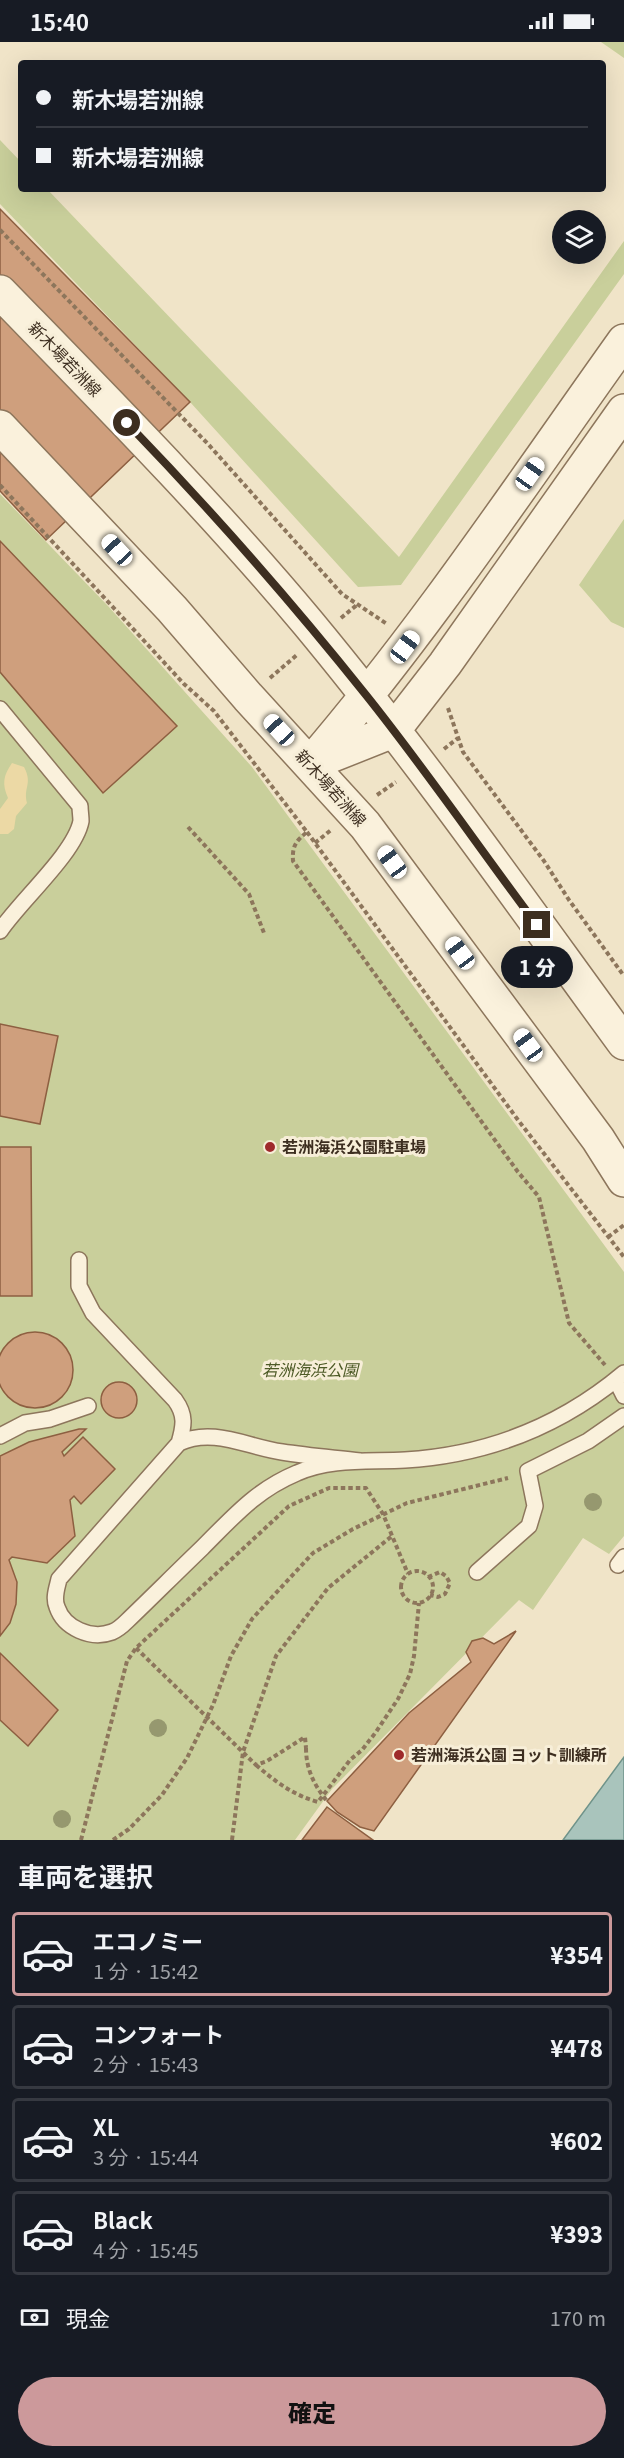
<!DOCTYPE html>
<html lang="ja">
<head>
<meta charset="utf-8">
<style>
  body { margin:0; font-family:Georgia,"Noto Sans JP",serif; background:#242831; color:#f1f3f6; height:100vh; display:flex; flex-direction:column; font-size:22px; white-space:nowrap }
  * { box-sizing:border-box; margin:0 }
  p { font-size:20px; color:#9ea1a6 }
  .icon { flex:none; width:33px; height:33px; fill:none; stroke:currentColor; stroke-width:2; stroke-linecap:round; stroke-linejoin:round }
  .map { position:relative; height:1798px; overflow:hidden }
  .side { display:flex; flex-direction:column; background:#171b24; flex:1 }
  .side>* { flex:none }
  .banner { position:absolute; left:18px; top:18px; width:588px; height:132px; border-radius:6px; box-shadow:0 6px 24px #0002; display:grid; align-content:center; height:132px; padding:0 18px; background:#171b24 }
  .controls { position:absolute; left:552px; top:168px; display:grid; gap:12px }
  .controls a { display:grid; place-items:center; width:54px; height:54px; border-radius:50%; background:#171b24; box-shadow:0 6px 24px #0002; font-size:30px }
  .end { position:absolute; width:27px; height:27px; margin:-14px; border:8px solid #3d2e20; background:#fff; box-shadow:0 0 0 3px #fff }
  .from { border-radius:50% }
  .bubble { position:absolute; height:42px; border-radius:21px; background:#171b24; box-shadow:0 6px 24px #0002; font-size:20px; font-weight:800; line-height:42px; text-align:center }
  .car { position:absolute; width:18px; height:36px; margin:-18px -9px; border-radius:8px; box-shadow:0 0 4px 2px #0007; background:linear-gradient(#fff 24%,#345 0 40%,#fff 0 76%,#345 0 86%,#fff 0) }
  .banner b { display:flex; align-items:center; gap:21px; height:57px; font-size:22px }
  .banner b+b { border-top:2px solid #363941 }
  .banner i { width:15px; height:15px; background:#f1f3f6 }
  ul { padding:0; list-style:none }
  li { display:flex; align-items:center; gap:18px; height:84px; margin:0 12px 9px; padding:0 6px; border:3px solid #363941; border-radius:6px }
  li div { flex:1 }
  li b { display:block; font-size:22px }
  li em { font-style:normal; font-weight:800 }
  li.current { border-color:#cc999b }
  li>.icon { width:54px; height:54px; stroke-width:1.5 }
  h2 { padding:0 18px; font-size:27px; line-height:72px }
  .pay { display:flex; align-items:center; gap:15px; height:66px; padding:0 18px; font-size:22px }
  .pay p { margin-inline-start:auto }
  .cta { display:flex; gap:12px; margin-top:auto; padding:12px 18px }
  .cta a { flex:1; height:69px; border-radius:36px; background:#cc999b; color:#111; font-size:24px; font-weight:800; line-height:69px; text-align:center }
  .status { display:flex; justify-content:space-between; align-items:center; height:42px; padding:0 30px; background:#171b24; direction:ltr }
  .status svg { height:16px; fill:currentColor }
  .map>svg:first-child { display:block }
  .green { fill:#c9cf9b }
  .sand { fill:#ecd9a5 }
  .water { fill:#a9c4bc; stroke:#6f938a; stroke-width:1.5 }
  .building { fill:#cf9f7d; stroke:#8d5f41; stroke-width:1.5 }
  .lines { fill:none; stroke-linecap:round; stroke-linejoin:round }
  .service-casing { stroke:#8d765c; stroke-width:18 }
  .tertiary-casing { stroke:#8d765c; stroke-width:36 }
  .path { stroke:#8d765c; stroke-width:4; stroke-dasharray:4.5 3; stroke-linecap:butt }
  .service { stroke:#faf1dc; stroke-width:15 }
  .tertiary { stroke:#faf1dc; stroke-width:33 }
  .path-bridge { stroke:#8d765c; stroke-width:4; stroke-dasharray:4.5 3; stroke-linecap:butt }
  .tree { fill:#96986f }
  .route { stroke:#3d2e20; stroke-width:8 }
  .poi-dot { fill:#9e2a2b; stroke:#f7eed8; stroke-width:2 }
  .labels { text-anchor:middle; stroke-width:6; stroke-linejoin:round; paint-order:stroke }
  .street-label { font-size:16px; fill:#3d2e20; stroke:#f7eed8 }
  .poi-label { font-size:16px; font-weight:bold; fill:#3d2e20; stroke:#f7eed8; text-anchor:start }
  .park-label { font-size:16px; font-style:italic; fill:#4d5a26; stroke:#f7eed8 }
</style>
</head>
<body>
<div class="status"><b>15:40</b><svg viewBox="0 0 49 12"><path d="M0 12V9h3v3zM5 12V6h3v6zM10 12V3h3v9zM15 12V0h3v12zM26 1h20v11H26zM47 4h2v5h-2z"/></svg></div>
<div class="map">
<svg width="624" height="1798" viewBox="0 0 624 1798">
  <rect width="100%" height="100%" fill="#f0e4c8"/>
  <!-- green -->
  <path class="green" d="M 601,0 L 624,0 L 624,16 Z
    M 0,98 L 21,120 L 21,147 L 47,147 L 399,515 L 624,199 L 624,232 L 401,543 L 358,545 L 190,360 L 0,162 Z
    M 0,452 L 108,564 L 252,725 L 624,1230 L 624,1494 L 609,1512 L 583,1496 L 533,1568 L 519,1558 L 332,1747 L 295,1798 L 0,1798 Z
    M 624,477 L 624,586 L 611,580 L 579,543 Z"/>
  <!-- sand -->
  <path class="sand" d="M 12,721 L 24,725 C 33,742 23,745 27,761 L 16,774 L 14,787 L 8,792 L 0,792 L 0,767 L 8,756 C 2,742 3,734 12,721 Z"/>
  <!-- water -->
  <path class="water" d="M 624,1715 L 624,1798 L 563,1798 Z"/>
  <!-- building -->
  <path class="building" d="M 0,167 L 190,360 L 46,498 L 0,449 Z
    M 0,499 L 177,684 L 103,751 L 0,630 Z
    M 0,982 L 58,994 L 40,1082 L 0,1074 Z
    M 0,1105 L 31,1105 L 32,1254 L 0,1254 Z
    M-3 1328a38 38 0 1 1 76 0a38 38 0 1 1-76 0Z
    M101 1358a18 18 0 1 1 36 0a18 18 0 1 1-36 0Z
    M 79,1387 L 86,1387 L 62,1410 L 64,1414 L 83,1395 L 115,1427 L 81,1462 L 74,1454 L 70,1458 L 75,1494 L 47,1521 L 12,1515 L 9,1518 L 17,1540 L 16,1562 L 10,1581 L 0,1594 L 0,1414 L 29,1400 Z
    M 516,1589 L 374,1789 L 360,1785 L 337,1770 L 327,1759 L 409,1671 L 471,1620 L 466,1610 L 472,1599 L 483,1596 L 494,1602 Z
    M 0,1611 L 58,1668 L 28,1704 L 0,1678 Z
    M 327,1765 L 373,1798 L 302,1798 Z"/>
  <g class="lines">
    <!-- service casing -->
    <g class="service-casing">
      <path id="service" d="M 0,667 L 80,764 C 80,769 81,774 81,779 C 75,811 20,859 0,889
        M 79,1218 L 79,1244 L 93,1271 L 175,1358 C 186,1373 184,1384 179,1401
        M 616,1338 L 624,1354
        M 0,1394 L 25,1381 L 50,1377 L 88,1364
        M 360,1419 C 334,1416 308,1414 282,1410 C 247,1405 213,1385 179,1401 L 59,1537 C 57,1546 53,1556 57,1565 C 64,1586 91,1598 112,1590 C 117,1588 123,1583 127,1579 C 152,1555 177,1530 202,1506 C 233,1475 256,1448 297,1431 C 330,1416 369,1420 405,1418 C 486,1413 561,1384 624,1331
        M 618,1523 L 624,1515
        M 477,1530 L 529,1484 L 535,1464 L 528,1429 L 588,1399 L 624,1374"/>
    </g>
    <!-- tertiary casing -->
    <g class="tertiary-casing">
      <path id="tertiary" d="M 0,250 C 105,358 211,465 308,581 C 420,716 521,860 624,1001
        M 0,385 L 172,567 L 248,655 L 365,783 L 598,1097 L 624,1138
        M 315,720 L 393,689 L 445,622 L 624,369
        M 310,722 C 425,588 522,442 624,299"/>
    </g>
    <!-- path -->
    <path class="path" d="M 0,188 L 208,402 L 342,552 L 387,582
      M 0,443 L 184,642 L 214,669 L 307,790 C 296,799 292,804 293,819 L 518,1130 L 539,1155 L 569,1281 L 605,1323
      M 341,576 L 358,562
      M 270,636 L 298,612
      M 448,666 L 463,710 L 544,819 L 569,858 L 624,934
      M 444,707 L 458,696
      M 377,753 L 396,740
      M 188,785 L 249,852 L 264,891
      M 307,790 L 518,1078 L 624,1215
      M 315,801 L 331,788
      M 608,1195 L 624,1183
      M401 1545a16 16 0 1 1 32 0a16 16 0 1 1-32 0Z
      M 428,1535 L 440,1530 L 446,1534 L 450,1541 L 445,1552 L 438,1555 L 430,1553
      M 136,1606 L 256,1723 L 267,1719 L 305,1695 L 306,1706
      M 256,1723 C 276,1740 293,1753 318,1760 L 350,1718 L 362,1708 L 376,1690 L 398,1657 L 410,1632 L 414,1614 L 419,1561
      M 81,1798 L 127,1619 L 136,1606 L 289,1464 L 329,1446 L 366,1446 L 383,1472 L 408,1532
      M 113,1798 L 129,1787 L 162,1753 L 187,1716 L 213,1663 L 231,1614 L 252,1577 L 313,1511 L 353,1487 L 407,1461 L 508,1436
      M 232,1798 L 243,1710 L 276,1614 L 328,1546 L 392,1494"/>
    <!-- service -->
    <use href="#service" class="service"/>
    <!-- tertiary -->
    <use href="#tertiary" class="tertiary"/>
    <!-- path-bridge -->
    <path class="path-bridge" d="M 306,1706 C 306,1727 314,1743 327,1759"/>
  </g>
  <!-- trees -->
  <g class="tree">
    <circle cx="593" cy="1460" r="9"/>
    <circle cx="158" cy="1686" r="9"/>
    <circle cx="62" cy="1777" r="9"/>
  </g>
  <g class="lines">
    <!-- route -->
    <path class="route" d="M 127,381 C 211,468 291,559 366,653 C 426,728 480,807 537,883"/>
  </g>
  <!-- markers -->
  <g class="poi-dot">
    <circle cx="270" cy="1105" r="6"/>
    <circle cx="399" cy="1713" r="6"/>
  </g>
  <g class="labels">
    <!-- street labels -->
    <g class="street-label">
      <text transform="translate(65 317) rotate(46)" y="6">新木場若洲線</text>
      <text transform="translate(331 746) rotate(48)" y="6">新木場若洲線</text>
    </g>
    <!-- poi labels -->
    <g class="poi-label">
      <text x="282" y="1111">若洲海浜公園駐車場</text>
      <text x="411" y="1719">若洲海浜公園 ヨット訓練所</text>
    </g>
    <!-- park labels -->
    <g class="park-label">
      <text x="310" y="1334">若洲海浜公園</text>
    </g>
  </g>
</svg>
<div class="controls">
<a><svg class="icon" aria-label="layers" viewBox="0 0 24 24"><path d="M12 4l9 5-9 5-9-5zM3 14l9 5 9-5"/></svg></a>
</div>
<i class="end from" style="left:127px;top:381px"></i>
<i class="end" style="left:537px;top:883px"></i>
<div class="bubble" style="left:501px;top:904px;width:72px">1 分</div>
<i class="car" style="left:530px;top:432px;rotate:35deg"></i>
<i class="car" style="left:117px;top:508px;rotate:317deg"></i>
<i class="car" style="left:405px;top:605px;rotate:37deg"></i>
<i class="car" style="left:279px;top:688px;rotate:317deg"></i>
<i class="car" style="left:392px;top:820px;rotate:324deg"></i>
<i class="car" style="left:460px;top:911px;rotate:323deg"></i>
<i class="car" style="left:528px;top:1003px;rotate:324deg"></i>
<div class="banner">
<b><i class="from"></i>新木場若洲線</b>
<b><i></i>新木場若洲線</b>
</div>
</div>
<section class="side">
<h2>車両を選択</h2>
<ul>
<li class="current"><svg class="icon" aria-label="car" viewBox="0 0 24 24"><path d="M5 17H2v-5l4-1 3-4h7l3 4 3 1v5h-3M9 17h6M6 11h13"/><circle cx="7" cy="17" r="2"/><circle cx="17" cy="17" r="2"/></svg><div><b>エコノミー</b><p>1 分 · 15:42</p></div><em>¥354</em></li>
<li><svg class="icon" aria-label="car" viewBox="0 0 24 24"><path d="M5 17H2v-5l4-1 3-4h7l3 4 3 1v5h-3M9 17h6M6 11h13"/><circle cx="7" cy="17" r="2"/><circle cx="17" cy="17" r="2"/></svg><div><b>コンフォート</b><p>2 分 · 15:43</p></div><em>¥478</em></li>
<li><svg class="icon" aria-label="car" viewBox="0 0 24 24"><path d="M5 17H2v-5l4-1 3-4h7l3 4 3 1v5h-3M9 17h6M6 11h13"/><circle cx="7" cy="17" r="2"/><circle cx="17" cy="17" r="2"/></svg><div><b>XL</b><p>3 分 · 15:44</p></div><em>¥602</em></li>
<li><svg class="icon" aria-label="car" viewBox="0 0 24 24"><path d="M5 17H2v-5l4-1 3-4h7l3 4 3 1v5h-3M9 17h6M6 11h13"/><circle cx="7" cy="17" r="2"/><circle cx="17" cy="17" r="2"/></svg><div><b>Black</b><p>4 分 · 15:45</p></div><em>¥393</em></li>
</ul>
<div class="pay"><svg class="icon" aria-label="cash" viewBox="0 0 24 24"><path d="M3 7h18v10H3z"/><circle cx="12" cy="12" r="2"/></svg>現金<p>170 m</p></div>
<div class="cta"><a>確定</a></div>
</section>
</body>
</html>
